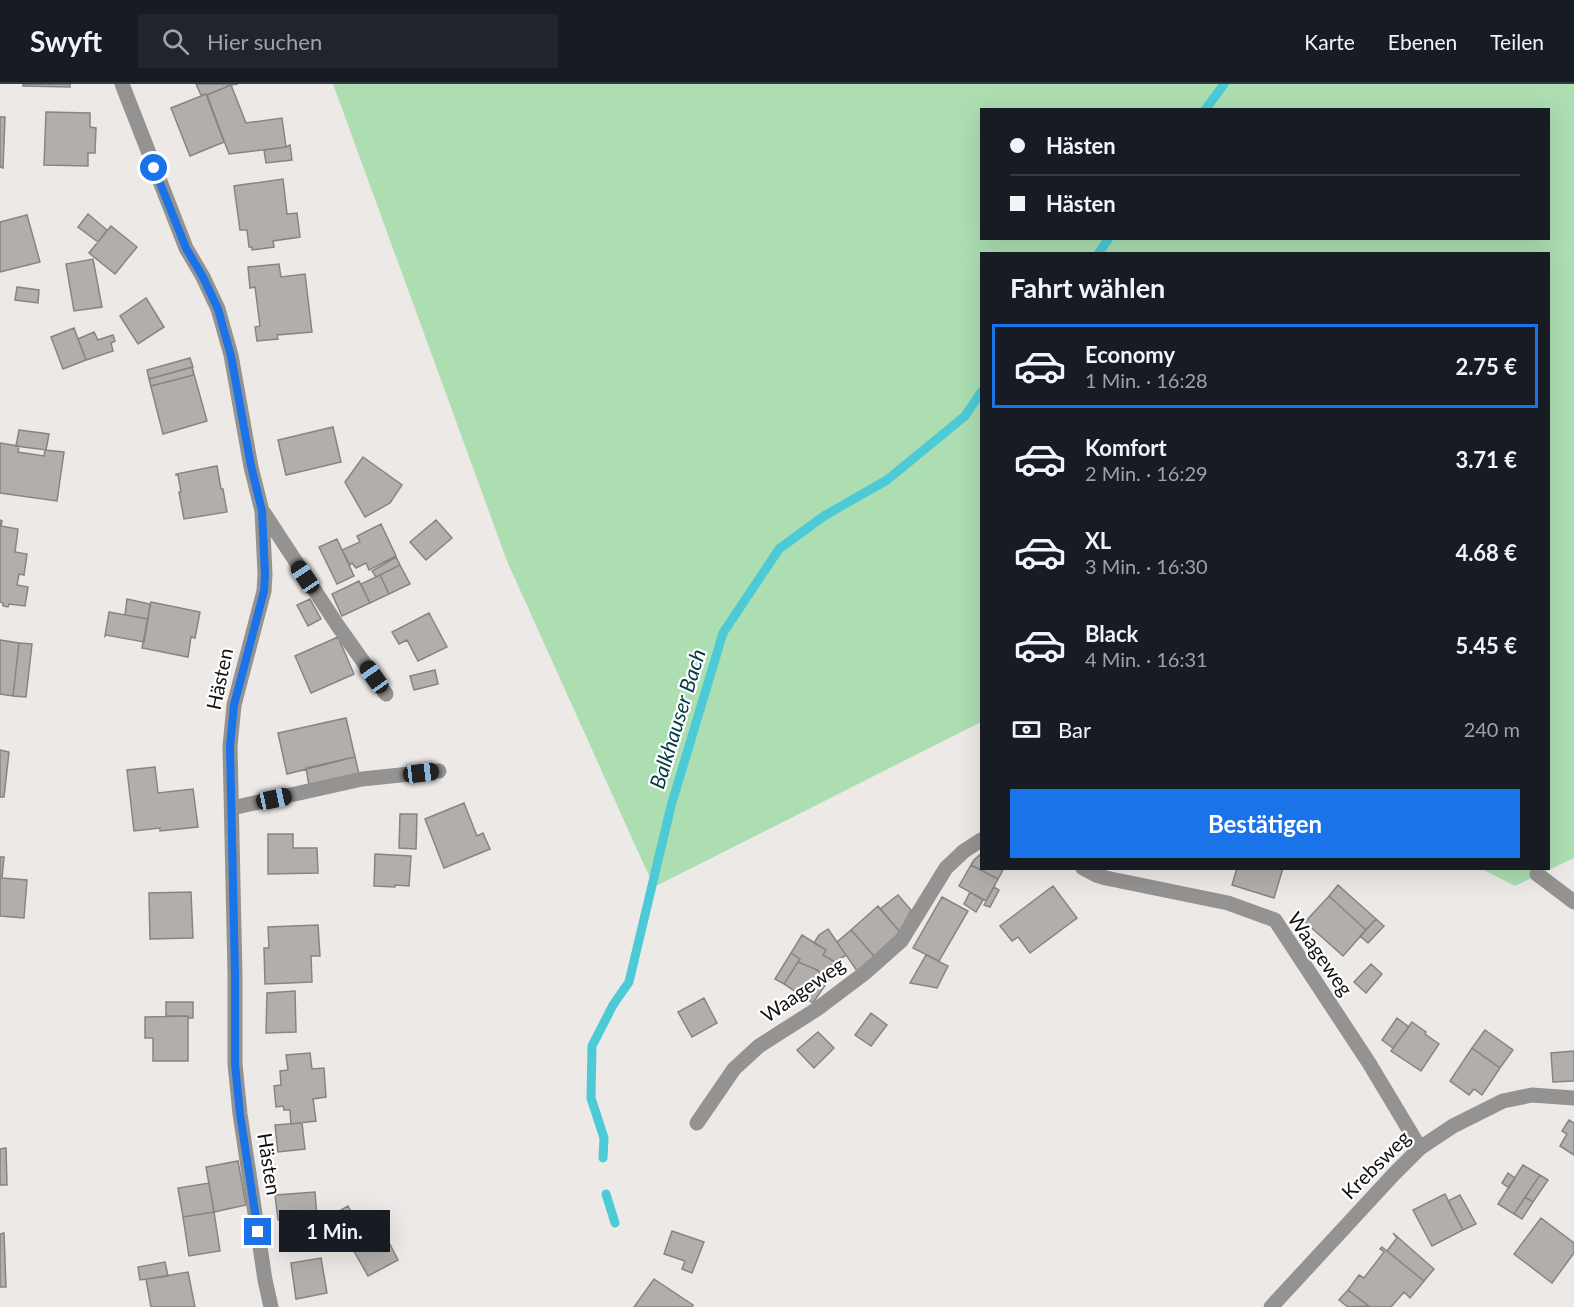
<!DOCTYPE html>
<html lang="de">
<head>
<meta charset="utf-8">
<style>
  body { margin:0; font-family:Lato,sans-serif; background:#20242c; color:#f1f3f6; height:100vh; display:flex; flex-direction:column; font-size:22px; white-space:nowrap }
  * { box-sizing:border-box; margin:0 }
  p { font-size:20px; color:#9ea1a6 }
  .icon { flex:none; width:33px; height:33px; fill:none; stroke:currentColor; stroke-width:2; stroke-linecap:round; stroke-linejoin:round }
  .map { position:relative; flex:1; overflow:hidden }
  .panel { position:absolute; left:980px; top:168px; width:570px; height:618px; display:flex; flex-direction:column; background:#171b24; border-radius:0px; box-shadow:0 6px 24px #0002 }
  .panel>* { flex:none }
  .guide { position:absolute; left:980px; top:24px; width:570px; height:132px; border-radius:0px; box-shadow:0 6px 24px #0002; display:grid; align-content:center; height:132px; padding:0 30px; background:#171b24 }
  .end { position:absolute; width:27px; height:27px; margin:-14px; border:8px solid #1a73e8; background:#fff; box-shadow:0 0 0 3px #fff }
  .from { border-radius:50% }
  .bubble { position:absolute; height:42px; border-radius:0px; background:#171b24; box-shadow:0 6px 24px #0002; font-size:20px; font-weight:700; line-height:42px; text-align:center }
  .car { position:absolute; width:18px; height:36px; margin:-18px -9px; border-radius:8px; box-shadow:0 0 4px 2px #0007; background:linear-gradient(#222 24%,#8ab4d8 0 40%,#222 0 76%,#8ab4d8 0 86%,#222 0) }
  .guide b { display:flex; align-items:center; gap:21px; height:57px; font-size:22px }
  .guide b+b { border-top:2px solid #363941 }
  .guide i { width:15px; height:15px; background:#f1f3f6 }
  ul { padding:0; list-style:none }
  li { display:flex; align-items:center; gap:18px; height:84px; margin:0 12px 9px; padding:0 18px; border:3px solid transparent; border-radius:0px }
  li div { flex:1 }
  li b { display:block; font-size:22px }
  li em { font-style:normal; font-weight:700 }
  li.active { border-color:#1a73e8 }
  li>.icon { width:54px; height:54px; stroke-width:1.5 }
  h2 { padding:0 30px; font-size:27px; line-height:72px }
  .pay { display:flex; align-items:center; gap:15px; height:66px; padding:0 30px; font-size:22px }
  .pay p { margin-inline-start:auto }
  .cta { display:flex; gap:12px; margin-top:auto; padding:12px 30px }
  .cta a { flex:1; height:69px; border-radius:0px; background:#1a73e8; color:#fff; font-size:24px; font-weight:700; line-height:69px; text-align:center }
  header { display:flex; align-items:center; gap:36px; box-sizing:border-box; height:84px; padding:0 30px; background:#171b24; border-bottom:2px solid #363941 }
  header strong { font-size:28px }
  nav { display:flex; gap:33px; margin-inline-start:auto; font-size:21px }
  .search { width:420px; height:54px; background:#20242c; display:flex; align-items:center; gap:15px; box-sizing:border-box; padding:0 21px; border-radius:0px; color:#9ea1a6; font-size:22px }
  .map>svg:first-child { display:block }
  .green { fill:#acdeb2; fill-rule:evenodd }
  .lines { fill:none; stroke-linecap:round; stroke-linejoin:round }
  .stream { stroke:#4ccad5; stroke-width:9 }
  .building { fill:#b1aeac; stroke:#878482; stroke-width:1.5 }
  .minor { stroke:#949392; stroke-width:15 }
  .route { stroke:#1a73e8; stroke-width:8 }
  .labels { text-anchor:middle; stroke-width:4.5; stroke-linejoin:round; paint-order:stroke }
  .street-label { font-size:20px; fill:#11100f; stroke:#fff }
  .water-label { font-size:21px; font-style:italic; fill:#003c41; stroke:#fff }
</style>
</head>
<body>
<header>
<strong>Swyft</strong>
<div class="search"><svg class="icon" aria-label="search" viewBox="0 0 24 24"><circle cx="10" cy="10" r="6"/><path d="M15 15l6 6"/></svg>Hier suchen</div>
<nav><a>Karte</a><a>Ebenen</a><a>Teilen</a></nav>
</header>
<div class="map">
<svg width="1574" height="1223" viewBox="0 0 1574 1223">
  <rect width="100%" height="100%" fill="#ece9e7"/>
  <!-- green -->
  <path class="green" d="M 333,0 L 1574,0 L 1574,774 L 1515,802 L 1482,785 L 1548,784 L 1548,170 L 981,170 L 981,638 L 654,803 L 507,477 ZM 981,26 L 1548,26 L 1548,154 L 981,154 Z"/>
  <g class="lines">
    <!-- stream -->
    <path class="stream" d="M 1205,26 L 1224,0
      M 1098,170 L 1109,154
      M 603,1074 L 604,1054 L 591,1014 L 592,962 L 613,921 L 629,898 L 671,722 L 723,549 L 779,465 L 824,432 L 887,396 L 965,332 L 981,308
      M 606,1110 L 615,1139"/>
  </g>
  <!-- building -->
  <path class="building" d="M 23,0 L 70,0 L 70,3 L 23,2 Z
    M 196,0 L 238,0 L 231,1 L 207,11 L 206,10 L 201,11 Z
    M 231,1 L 246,39 L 282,34 L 286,63 L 229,70 L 207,11 Z
    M 206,10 L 224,58 L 190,72 L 171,24 Z
    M 46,28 L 90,29 L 90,43 L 96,44 L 95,69 L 88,69 L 88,82 L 44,81 Z
    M 0,33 L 5,33 L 3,84 L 0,83 Z
    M 290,61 L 292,76 L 266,79 L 264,66 L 286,63 Z
    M 283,95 L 287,130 L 297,129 L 300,153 L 273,157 L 274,163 L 252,166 L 252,163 L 249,163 L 247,146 L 240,146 L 234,102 Z
    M 88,130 L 107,146 L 98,158 L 78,143 Z
    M 27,131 L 40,178 L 0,188 L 0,138 Z
    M 111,142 L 137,163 L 115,190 L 89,169 Z
    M 93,175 L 102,223 L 74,227 L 66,180 Z
    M 279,180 L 281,193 L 305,190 L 312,248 L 277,251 L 278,255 L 257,257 L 255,243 L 260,242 L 255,203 L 250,204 L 248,183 Z
    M 17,203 L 39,206 L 38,219 L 15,216 Z
    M 146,214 L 164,243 L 138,260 L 120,232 Z
    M 74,244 L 86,276 L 63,285 L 51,253 Z
    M 94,248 L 98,256 L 113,251 L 115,257 L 111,259 L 113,267 L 86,276 L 78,255 Z
    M 190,274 L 193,283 L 149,295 L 147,286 Z
    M 192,283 L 207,337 L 163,350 L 149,295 L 151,302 L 194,291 Z
    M 192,283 L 194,291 L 151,302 L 149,295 Z
    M 333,343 L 341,378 L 286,391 L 278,356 Z
    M 19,346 L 49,350 L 46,366 L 16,362 Z
    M 0,359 L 19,362 L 18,368 L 44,372 L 45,366 L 64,368 L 57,417 L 0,409 Z
    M 363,373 L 402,401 L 390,419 L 365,433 L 345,398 Z
    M 217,382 L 221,405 L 223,405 L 227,428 L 184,435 L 179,408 L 181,408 L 178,391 L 176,391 L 176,390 Z
    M 0,436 L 2,437 L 1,442 L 18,445 L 15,468 L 27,470 L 24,491 L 19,490 L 17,501 L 28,503 L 25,522 L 9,520 L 8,523 L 3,522 L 3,519 L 0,518 Z
    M 436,436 L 452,454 L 426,476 L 410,458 Z
    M 381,440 L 396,472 L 369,486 L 366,479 L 356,484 L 352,479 L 350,481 L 342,466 L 360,458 L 357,452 Z
    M 337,455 L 354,492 L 337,500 L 319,463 Z
    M 396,473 L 400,481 L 376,493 L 372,487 Z
    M 400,481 L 410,500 L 389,510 L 380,491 Z
    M 380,491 L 389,510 L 370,519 L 361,500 Z
    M 359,497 L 370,519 L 342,532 L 332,510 Z
    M 127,515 L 150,520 L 148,535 L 125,531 Z
    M 310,515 L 321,535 L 308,542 L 297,521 Z
    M 151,518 L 200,528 L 195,554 L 191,553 L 188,573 L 142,564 Z
    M 109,528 L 148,535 L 144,558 L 106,551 L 105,552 Z
    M 429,529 L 447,563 L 418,577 L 407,556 L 399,560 L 392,548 Z
    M 338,553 L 354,590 L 311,609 L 295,572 Z
    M 0,556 L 19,559 L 13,612 L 0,610 Z
    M 19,559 L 32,560 L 26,613 L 13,612 Z
    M 435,586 L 438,600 L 414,606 L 410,592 Z
    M 346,634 L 355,673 L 287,690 L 278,649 Z
    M 0,666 L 9,668 L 4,713 L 0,713 Z
    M 355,673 L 359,690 L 309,701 L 306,684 Z
    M 155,683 L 158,709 L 193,705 L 198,743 L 160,747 L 160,744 L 134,747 L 127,686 Z
    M 464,719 L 477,752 L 483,749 L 490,765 L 444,784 L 425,735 Z
    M 400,730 L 417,730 L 416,765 L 399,764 Z
    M 268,750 L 293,750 L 293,764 L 317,764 L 318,789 L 268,790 Z
    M 375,770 L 411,772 L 409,802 L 395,801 L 395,803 L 374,802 Z
    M 981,770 L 981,784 L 1004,784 L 998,795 L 971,781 L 974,776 Z
    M 0,773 L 4,773 L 2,794 L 27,796 L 24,834 L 0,832 Z
    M 971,781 L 998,795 L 986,817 L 959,802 Z
    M 1237,784 L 1283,784 L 1274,814 L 1232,801 Z
    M 1338,801 L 1376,835 L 1366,846 L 1329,812 Z
    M 1053,802 L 1077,834 L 1030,869 L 1018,853 L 1012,857 L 1000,842 Z
    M 994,803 L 999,806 L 990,823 L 984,821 Z
    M 191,808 L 193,854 L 150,855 L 149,809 Z
    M 970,808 L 983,816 L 976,828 L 964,820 Z
    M 898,811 L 911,826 L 900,848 L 880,825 Z
    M 1329,812 L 1366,846 L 1343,872 L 1305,838 Z
    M 942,813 L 968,827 L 939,877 L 913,864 Z
    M 878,822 L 900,848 L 874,872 L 851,846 Z
    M 1376,835 L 1384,842 L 1368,859 L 1360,852 Z
    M 318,841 L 320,872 L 311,872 L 312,898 L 265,900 L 264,864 L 269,864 L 268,843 Z
    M 828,845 L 846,871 L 835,878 L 823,871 L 826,866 L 814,859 L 819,851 Z
    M 851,846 L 874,872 L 857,887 L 837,858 Z
    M 802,851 L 826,866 L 823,871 L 835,878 L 826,892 L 815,885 L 798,878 L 800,875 L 791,869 Z
    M 791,869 L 800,875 L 784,900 L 775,895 Z
    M 926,871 L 948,882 L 937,904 L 910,899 Z
    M 798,878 L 815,885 L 830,894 L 813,919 L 784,900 Z
    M 1371,880 L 1382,890 L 1366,909 L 1354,898 Z
    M 295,907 L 296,948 L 266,949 L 267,909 Z
    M 704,914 L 717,939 L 692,953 L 678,928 Z
    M 166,918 L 193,918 L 193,934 L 188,934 L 188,932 L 166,932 Z
    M 871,929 L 887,941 L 871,962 L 855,951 Z
    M 188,932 L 188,977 L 153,977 L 153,954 L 145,954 L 145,933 Z
    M 1397,934 L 1409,943 L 1393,964 L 1382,956 Z
    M 1412,938 L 1426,948 L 1425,950 L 1439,960 L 1421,987 L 1391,967 Z
    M 1485,946 L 1513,966 L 1500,984 L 1472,964 Z
    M 818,948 L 834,964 L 814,984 L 797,966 Z
    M 1472,964 L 1500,984 L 1482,1011 L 1474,1005 L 1469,1011 L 1450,997 Z
    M 1574,967 L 1574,997 L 1553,998 L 1551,969 Z
    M 310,969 L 312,985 L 324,984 L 326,1013 L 313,1015 L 316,1037 L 291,1040 L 290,1026 L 284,1026 L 283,1022 L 276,1023 L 274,1002 L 281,1001 L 280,987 L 288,986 L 286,971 Z
    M 1569,1036 L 1574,1039 L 1574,1071 L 1560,1062 L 1567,1050 L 1562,1047 Z
    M 302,1039 L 305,1065 L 278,1068 L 275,1041 Z
    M 6,1064 L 7,1101 L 0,1101 L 0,1065 Z
    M 238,1077 L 246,1121 L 214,1128 L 206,1083 Z
    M 1523,1081 L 1540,1091 L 1514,1130 L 1498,1120 Z
    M 1508,1089 L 1515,1094 L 1509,1104 L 1502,1099 Z
    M 1540,1091 L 1548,1096 L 1533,1118 L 1525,1113 Z
    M 209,1099 L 214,1128 L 183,1133 L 178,1104 Z
    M 315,1108 L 317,1133 L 278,1136 L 275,1111 Z
    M 1445,1110 L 1463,1146 L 1432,1162 L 1413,1126 Z
    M 1460,1111 L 1476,1140 L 1463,1146 L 1448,1117 Z
    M 1525,1113 L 1533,1118 L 1522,1135 L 1514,1130 Z
    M 348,1122 L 365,1153 L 336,1166 L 321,1137 Z
    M 214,1128 L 220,1167 L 189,1172 L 183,1133 Z
    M 1541,1134 L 1574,1159 L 1574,1169 L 1552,1199 L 1514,1170 Z
    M 381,1143 L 398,1176 L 368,1192 L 350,1160 Z
    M 672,1147 L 704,1158 L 692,1189 L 682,1185 L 685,1177 L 664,1170 Z
    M 4,1149 L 6,1203 L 0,1203 L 0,1150 Z
    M 1393,1149 L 1434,1185 L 1424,1197 L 1387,1167 L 1397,1154 Z
    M 1382,1163 L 1424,1197 L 1410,1214 L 1404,1208 L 1391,1223 L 1370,1223 L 1348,1206 L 1359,1191 L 1364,1194 L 1384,1168 L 1380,1165 Z
    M 321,1174 L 327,1209 L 296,1215 L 291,1179 Z
    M 165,1178 L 168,1192 L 140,1196 L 138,1183 Z
    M 188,1188 L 195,1223 L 151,1223 L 146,1195 Z
    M 654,1195 L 693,1221 L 692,1223 L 634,1223 Z
    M 1348,1206 L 1369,1222 L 1348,1223 L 1339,1216 Z"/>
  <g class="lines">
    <!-- minor -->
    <path class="minor" d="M 122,0 L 186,164 L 203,193 L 218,225 L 231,271 L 251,383 L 262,427 L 265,490 L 264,507 L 234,621 L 230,662 L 235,891 L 235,980 L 240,1030 L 265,1196 L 271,1223
      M 264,429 L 338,542 L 386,610
      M 232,724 L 362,695 L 439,687
      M 1083,784 L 1096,791 L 1106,794 L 1228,819 L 1275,836 L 1369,979 L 1420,1064
      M 1537,790 L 1574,818
      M 697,1039 L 734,985 L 759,962 L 817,925 L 866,888 L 901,857 L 946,784 L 964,767 L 981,756
      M 1271,1223 L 1394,1090 L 1420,1064 L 1453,1042 L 1503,1017 L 1532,1011 L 1574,1014"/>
  </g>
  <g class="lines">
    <!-- route -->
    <path class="route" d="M 154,84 L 186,164 L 203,193 L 218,225 L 231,272 L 251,382 L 262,427 L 265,490 L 264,507 L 234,621 L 230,662 L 235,891 L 235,980 L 240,1030 L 258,1148"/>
  </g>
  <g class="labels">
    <!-- street labels -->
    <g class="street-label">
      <text transform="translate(220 595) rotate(-78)" y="7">Hästen</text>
      <text transform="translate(1320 870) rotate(55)" y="7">Waageweg</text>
      <text transform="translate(803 906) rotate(-35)" y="7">Waageweg</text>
      <text transform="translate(269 1080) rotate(81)" y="7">Hästen</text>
      <text transform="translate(1376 1081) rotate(-45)" y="7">Krebsweg</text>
    </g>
    <!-- water labels -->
    <g class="water-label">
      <text transform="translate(678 635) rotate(-73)" y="7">Balkhauser Bach</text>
    </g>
  </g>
</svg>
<i class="end from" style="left:154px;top:84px"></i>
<i class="end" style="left:258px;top:1148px"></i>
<div class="bubble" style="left:279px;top:1126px;width:111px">1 Min.</div>
<i class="car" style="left:305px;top:493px;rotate:326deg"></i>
<i class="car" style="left:374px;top:593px;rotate:325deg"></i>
<i class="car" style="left:421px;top:689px;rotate:83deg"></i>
<i class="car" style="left:274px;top:715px;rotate:78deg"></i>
<div class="guide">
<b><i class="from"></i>Hästen</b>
<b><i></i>Hästen</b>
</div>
<section class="panel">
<h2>Fahrt wählen</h2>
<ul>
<li class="active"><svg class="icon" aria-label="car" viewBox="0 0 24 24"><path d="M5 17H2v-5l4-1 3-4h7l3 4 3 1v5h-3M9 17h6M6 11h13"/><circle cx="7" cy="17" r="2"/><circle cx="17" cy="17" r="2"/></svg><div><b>Economy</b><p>1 Min. · 16:28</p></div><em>2.75 €</em></li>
<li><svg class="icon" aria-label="car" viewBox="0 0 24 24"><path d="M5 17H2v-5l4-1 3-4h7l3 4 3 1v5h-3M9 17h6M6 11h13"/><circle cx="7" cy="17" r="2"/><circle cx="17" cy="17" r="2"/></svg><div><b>Komfort</b><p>2 Min. · 16:29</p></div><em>3.71 €</em></li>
<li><svg class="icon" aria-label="car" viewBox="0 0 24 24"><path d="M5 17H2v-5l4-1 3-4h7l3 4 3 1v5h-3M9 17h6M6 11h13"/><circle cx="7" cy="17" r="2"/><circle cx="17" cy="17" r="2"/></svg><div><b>XL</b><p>3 Min. · 16:30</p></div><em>4.68 €</em></li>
<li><svg class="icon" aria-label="car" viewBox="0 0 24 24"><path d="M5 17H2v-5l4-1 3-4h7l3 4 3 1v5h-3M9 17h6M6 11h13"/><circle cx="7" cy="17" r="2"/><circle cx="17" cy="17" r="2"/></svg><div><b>Black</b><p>4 Min. · 16:31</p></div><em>5.45 €</em></li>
</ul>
<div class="pay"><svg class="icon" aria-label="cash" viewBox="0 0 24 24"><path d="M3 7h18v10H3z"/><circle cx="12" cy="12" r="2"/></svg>Bar<p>240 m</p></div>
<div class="cta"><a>Bestätigen</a></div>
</section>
</div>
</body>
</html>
